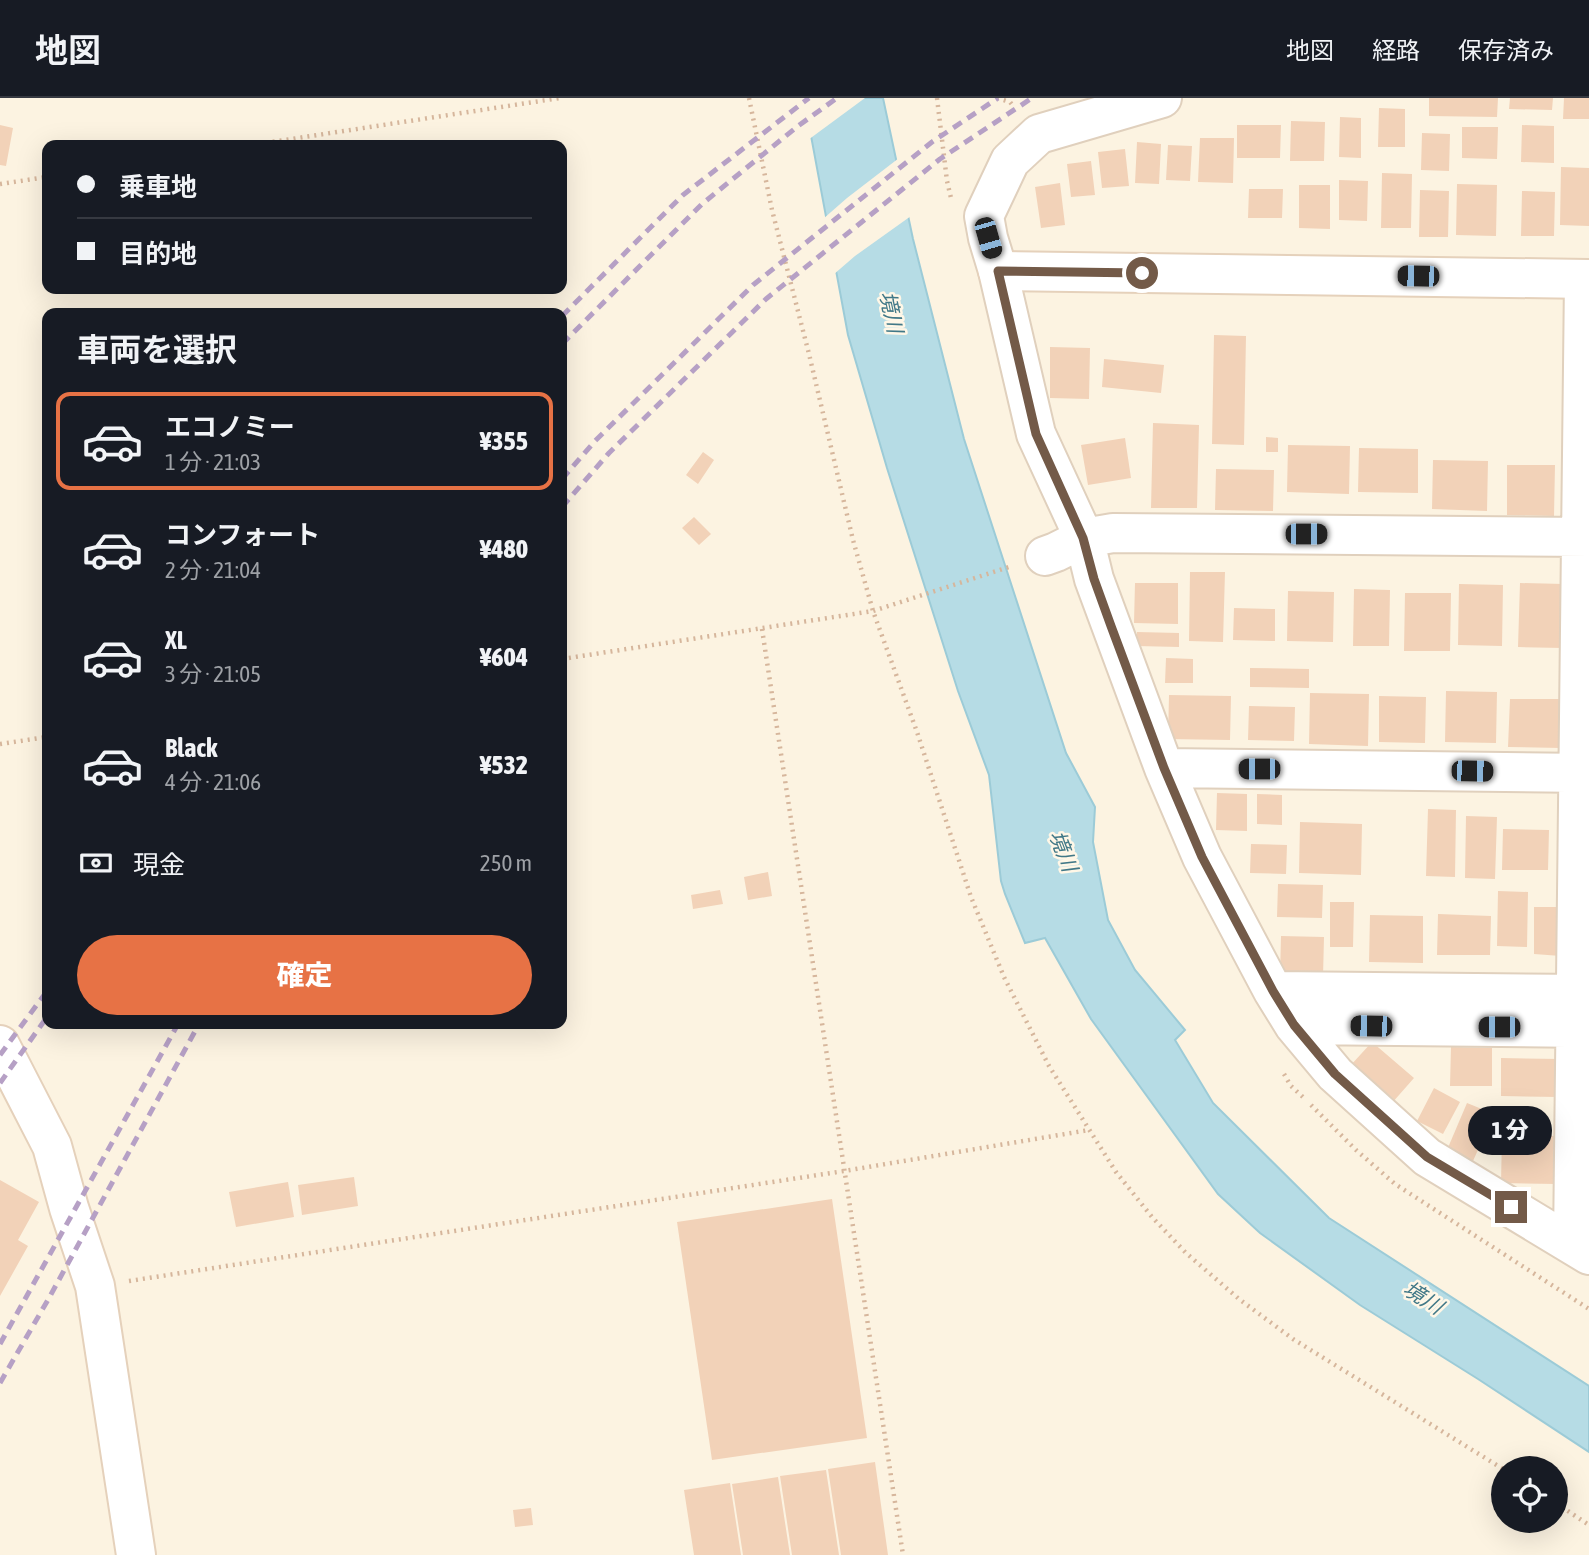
<!DOCTYPE html>
<html lang="ja">
<head>
<meta charset="utf-8">
<style>
  body { margin:0; font-family:"Asap Condensed","Noto Sans JP",sans-serif; background:#242831; color:#f1f3f6; height:100vh; display:flex; flex-direction:column; font-size:26px; white-space:nowrap }
  * { box-sizing:border-box; margin:0 }
  p { font-size:23px; color:#9ea1a6 }
  .icon { flex:none; width:38px; height:38px; fill:none; stroke:currentColor; stroke-width:2; stroke-linecap:round; stroke-linejoin:round }
  .map { position:relative; flex:1; overflow:hidden }
  .details { position:absolute; left:42px; top:210px; width:525px; height:721px; display:flex; flex-direction:column; background:#171b24; border-radius:14px; box-shadow:0 7px 28px #0002 }
  .details>* { flex:none }
  .banner { position:absolute; left:42px; top:42px; width:525px; height:154px; border-radius:14px; box-shadow:0 7px 28px #0002; display:grid; align-content:center; height:154px; padding:0 35px; background:#171b24 }
  .tools { position:absolute; left:1491px; top:1358px; display:grid; gap:14px }
  .tools a { display:grid; place-items:center; width:77px; height:77px; border-radius:50%; background:#171b24; box-shadow:0 7px 28px #0002; font-size:35px }
  .end { position:absolute; width:32px; height:32px; margin:-16px; border:9px solid #735a48; background:#fff; box-shadow:0 0 0 4px #fff }
  .from { border-radius:50% }
  .bubble { position:absolute; height:49px; border-radius:24px; background:#171b24; box-shadow:0 7px 28px #0002; font-size:23px; font-weight:800; line-height:49px; text-align:center }
  .car { position:absolute; width:21px; height:42px; margin:-21px -10px; border-radius:9px; box-shadow:0 0 5px 2px #0007; background:linear-gradient(#222 24%,#8ab4d8 0 40%,#222 0 76%,#8ab4d8 0 86%,#222 0) }
  .banner b { display:flex; align-items:center; gap:24px; height:66px; font-size:26px }
  .banner b+b { border-top:2px solid #363941 }
  .banner i { width:18px; height:18px; background:#f1f3f6 }
  ul { padding:0; list-style:none }
  li { display:flex; align-items:center; gap:21px; height:98px; margin:0 14px 10px; padding:0 21px; border:4px solid transparent; border-radius:14px }
  li div { flex:1 }
  li b { display:block; font-size:26px }
  li em { font-style:normal; font-weight:800 }
  li.selected { border-color:#e77245 }
  li>.icon { width:63px; height:63px; stroke-width:1.5 }
  h2 { padding:0 35px; font-size:32px; line-height:84px }
  .pay { display:flex; align-items:center; gap:18px; height:77px; padding:0 35px; font-size:26px }
  .pay p { margin-inline-start:auto }
  .button { display:flex; gap:14px; margin-top:auto; padding:14px 35px }
  .button a { flex:1; height:80px; border-radius:42px; background:#e77245; color:#fff; font-size:28px; font-weight:800; line-height:80px; text-align:center }
  header { display:flex; align-items:center; gap:42px; box-sizing:border-box; height:98px; padding:0 35px; background:#171b24; border-bottom:2px solid #363941 }
  header strong { font-size:33px }
  nav { display:flex; gap:38px; margin-inline-start:auto; font-size:24px }
  .map>svg:first-child { display:block }
  .water { fill:#b6dce5; stroke:#9ccbd7; stroke-width:2 }
  .pier { fill:#fcf3e1 }
  .building { fill:#f2d2b8 }
  .lines { fill:none; stroke-linecap:round; stroke-linejoin:round }
  .street-casing { stroke:#e0d0bd; stroke-width:42 }
  .secondary-casing { stroke:#e5d1bb; stroke-width:42 }
  .path { stroke:#d6b69c; stroke-width:4.5; stroke-dasharray:2 5; stroke-linecap:butt }
  .street { stroke:#fff; stroke-width:38 }
  .secondary { stroke:#fff; stroke-width:38 }
  .rail { stroke:#b6a0c5; stroke-width:5; stroke-dasharray:10 7; stroke-linecap:butt }
  .route { stroke:#735a48; stroke-width:9 }
  .labels { text-anchor:middle; stroke-width:5; stroke-linejoin:round; paint-order:stroke }
  .water-label { font-size:21px; font-style:italic; fill:#417887; stroke:#fff7e7 }
</style>
</head>
<body>
<header>
<strong>地図</strong>
<nav><a>地図</a><a>経路</a><a>保存済み</a></nav>
</header>
<div class="map">
<svg width="1589" height="1457" viewBox="0 0 1589 1457">
  <rect width="100%" height="100%" fill="#fcf3e1"/>
  <!-- water -->
  <path class="water" d="M 804,0 L 883,0 L 913,141 L 964,341 L 1066,655 L 1095,709 L 1093,744 L 1108,822 L 1135,872 L 1185,932 L 1175,942 L 1213,1005 L 1329,1120 L 1589,1288 L 1589,1354 L 1478,1281 L 1360,1207 L 1260,1135 L 1218,1096 L 1091,921 L 1045,840 L 1025,845 L 1005,796 L 1001,783 L 989,677 L 958,593 L 887,370 L 848,237 Z"/>
  <!-- pier -->
  <path class="pier" d="M 801,0 L 865,0 L 808,42 Z
    M 899,60 L 911,118 L 855,158 L 833,177 L 823,121 L 847,100 Z"/>
  <!-- building -->
  <path class="building" d="M 1429,0 L 1498,0 L 1497,19 L 1429,18 Z
    M 1510,0 L 1553,0 L 1552,12 L 1509,11 Z
    M 1564,0 L 1589,0 L 1589,21 L 1563,21 Z
    M 1379,10 L 1405,11 L 1405,49 L 1378,49 Z
    M 1340,19 L 1361,20 L 1361,60 L 1339,59 Z
    M 1291,23 L 1325,24 L 1324,63 L 1290,63 Z
    M 0,27 L 13,30 L 6,68 L 0,67 Z
    M 1237,27 L 1281,27 L 1280,60 L 1237,60 Z
    M 1522,27 L 1554,28 L 1554,65 L 1521,64 Z
    M 1462,29 L 1498,29 L 1497,61 L 1462,60 Z
    M 1422,35 L 1450,36 L 1449,73 L 1421,72 Z
    M 1200,40 L 1234,40 L 1233,85 L 1198,84 Z
    M 1137,44 L 1161,46 L 1159,86 L 1135,85 Z
    M 1168,47 L 1192,48 L 1190,83 L 1166,82 Z
    M 1125,51 L 1129,88 L 1102,90 L 1098,54 Z
    M 1091,63 L 1095,97 L 1071,99 L 1067,66 Z
    M 1561,69 L 1589,70 L 1589,128 L 1560,127 Z
    M 1382,75 L 1412,76 L 1411,130 L 1381,130 Z
    M 1339,82 L 1368,83 L 1367,123 L 1339,122 Z
    M 1060,85 L 1065,127 L 1041,130 L 1035,89 Z
    M 1457,86 L 1497,87 L 1496,138 L 1456,137 Z
    M 1299,87 L 1330,87 L 1330,131 L 1299,130 Z
    M 1249,91 L 1283,91 L 1282,120 L 1248,120 Z
    M 1420,92 L 1449,93 L 1448,139 L 1419,139 Z
    M 1522,93 L 1555,94 L 1554,138 L 1521,138 Z
    M 1214,237 L 1246,238 L 1244,347 L 1212,346 Z
    M 1050,249 L 1090,250 L 1089,301 L 1050,300 Z
    M 1104,261 L 1164,267 L 1161,295 L 1102,289 Z
    M 1153,325 L 1199,327 L 1197,410 L 1151,410 Z
    M 1266,339 L 1278,340 L 1278,354 L 1266,354 Z
    M 1125,340 L 1131,380 L 1088,387 L 1081,347 Z
    M 1288,347 L 1350,348 L 1349,396 L 1287,394 Z
    M 1359,350 L 1418,351 L 1418,395 L 1358,394 Z
    M 703,354 L 714,362 L 698,386 L 686,377 Z
    M 1433,362 L 1488,363 L 1487,413 L 1432,411 Z
    M 1507,367 L 1555,367 L 1554,418 L 1507,417 Z
    M 1216,371 L 1274,372 L 1273,413 L 1215,412 Z
    M 694,419 L 711,436 L 699,447 L 682,430 Z
    M 1190,474 L 1225,474 L 1223,544 L 1189,543 Z
    M 1135,485 L 1178,485 L 1178,526 L 1134,525 Z
    M 1520,485 L 1564,486 L 1563,550 L 1518,549 Z
    M 1459,486 L 1503,487 L 1502,548 L 1458,547 Z
    M 1354,491 L 1390,492 L 1389,548 L 1353,548 Z
    M 1288,493 L 1334,494 L 1333,544 L 1287,543 Z
    M 1405,495 L 1451,495 L 1450,553 L 1404,553 Z
    M 1234,510 L 1275,511 L 1275,543 L 1233,542 Z
    M 1137,534 L 1179,535 L 1179,549 L 1137,548 Z
    M 1166,560 L 1193,561 L 1193,585 L 1165,585 Z
    M 1250,570 L 1309,571 L 1309,590 L 1250,589 Z
    M 1446,593 L 1497,594 L 1496,645 L 1445,644 Z
    M 1310,595 L 1369,596 L 1368,648 L 1309,646 Z
    M 1169,597 L 1231,598 L 1230,642 L 1168,641 Z
    M 1379,598 L 1426,599 L 1425,645 L 1379,644 Z
    M 1510,601 L 1562,601 L 1561,650 L 1508,649 Z
    M 1249,608 L 1295,609 L 1294,643 L 1248,642 Z
    M 1217,695 L 1247,696 L 1247,733 L 1216,732 Z
    M 1257,696 L 1282,697 L 1282,727 L 1257,726 Z
    M 1428,711 L 1456,712 L 1455,779 L 1426,778 Z
    M 1466,718 L 1497,719 L 1495,781 L 1465,780 Z
    M 1300,724 L 1362,726 L 1361,777 L 1299,775 Z
    M 1503,731 L 1549,732 L 1548,772 L 1502,772 Z
    M 1251,746 L 1287,747 L 1286,776 L 1250,775 Z
    M 768,774 L 772,798 L 748,802 L 744,779 Z
    M 1278,786 L 1323,787 L 1322,820 L 1277,819 Z
    M 720,792 L 723,806 L 693,811 L 691,797 Z
    M 1498,793 L 1528,794 L 1527,849 L 1497,848 Z
    M 1330,804 L 1354,804 L 1353,849 L 1330,849 Z
    M 1534,809 L 1562,809 L 1561,858 L 1534,856 Z
    M 1438,816 L 1491,818 L 1490,857 L 1437,857 Z
    M 1370,817 L 1423,818 L 1423,865 L 1369,864 Z
    M 1281,838 L 1324,839 L 1323,879 L 1280,878 Z
    M 1372,944 L 1414,980 L 1392,1005 L 1350,968 Z
    M 1451,949 L 1492,950 L 1492,988 L 1450,988 Z
    M 1501,960 L 1560,961 L 1559,999 L 1501,998 Z
    M 1434,990 L 1460,1004 L 1443,1036 L 1417,1023 Z
    M 1467,1005 L 1494,1016 L 1473,1063 L 1447,1052 Z
    M 1502,1037 L 1557,1038 L 1556,1086 L 1501,1085 Z
    M 354,1079 L 358,1108 L 302,1117 L 298,1087 Z
    M 0,1082 L 39,1104 L 18,1142 L 28,1148 L 0,1198 Z
    M 288,1084 L 294,1119 L 236,1129 L 229,1094 Z
    M 832,1101 L 867,1340 L 712,1362 L 677,1124 Z
    M 875,1364 L 888,1457 L 841,1457 L 828,1371 Z
    M 826,1372 L 839,1457 L 792,1457 L 780,1378 Z
    M 778,1379 L 790,1457 L 743,1457 L 732,1386 Z
    M 730,1385 L 741,1457 L 694,1457 L 684,1392 Z
    M 531,1410 L 533,1427 L 515,1429 L 513,1412 Z"/>
  <g class="lines">
    <!-- street casing -->
    <g class="street-casing">
      <path id="street" d="M 1162,0 L 1039,36 L 1010,63 L 984,118 L 988,140 L 998,173 L 1036,336 L 1084,440 L 1094,481 L 1164,670 L 1202,759 L 1273,893 L 1294,927 L 1335,976 L 1427,1059 L 1589,1157
        M 1045,458 L 1056,454 L 1084,440 L 1113,435 L 1589,439
        M 1164,670 L 1589,675
        M 1273,893 L 1589,896
        M 1294,927 L 1589,930
        M 1573,1146 L 1584,181"/>
    </g>
    <!-- secondary casing -->
    <g class="secondary-casing">
      <path id="secondary" d="M 998,173 L 1589,181
        M 0,947 L 52,1048 L 69,1110 L 95,1188 L 136,1457"/>
    </g>
    <!-- path -->
    <path class="path" d="M 749,0 L 772,112 L 809,256 L 853,442 L 873,513 L 917,634 L 971,799 L 1004,879 L 1049,968 L 1116,1074 L 1152,1119 L 1186,1155 L 1239,1201 L 1293,1241 L 1503,1371
      M 937,0 L 947,83 L 951,100
      M 997,0 L 1010,4 L 1014,9
      M 252,47 L 560,0
      M 0,86 L 47,79
      M 762,531 L 903,1457
      M 562,561 L 873,513 L 1012,468
      M 0,646 L 47,639
      M 1284,976 L 1291,988 L 1305,1001
      M 1311,1007 L 1356,1052 L 1395,1086 L 1589,1211
      M 129,1183 L 844,1073 L 1089,1032
      M 1556,1405 L 1589,1427"/>
    <!-- street -->
    <use href="#street" class="street"/>
    <!-- secondary -->
    <use href="#secondary" class="secondary"/>
    <!-- rail -->
    <path class="rail" d="M 562,218 L 683,97 L 809,0
      M 562,246 L 702,106 L 798,28 L 837,0
      M 562,381 L 595,343 L 753,187 L 932,44 L 998,0
      M 562,409 L 609,355 L 766,201 L 940,61 L 1032,0
      M 0,957 L 47,893
      M 0,985 L 47,919
      M 0,1246 L 178,926
      M 0,1285 L 49,1200 L 199,926"/>
  </g>
  <g class="lines">
    <!-- route -->
    <path class="route" d="M 1142,175 L 998,173 L 1036,336 L 1083,440 L 1094,481 L 1111,528 L 1164,670 L 1202,759 L 1273,893 L 1294,927 L 1335,976 L 1427,1059 L 1511,1109"/>
  </g>
  <g class="labels">
    <!-- water labels -->
    <g class="water-label">
      <text transform="translate(891 214) rotate(78)" y="7">境川</text>
      <text transform="translate(1063 753) rotate(69)" y="7">境川</text>
      <text transform="translate(1423 1200) rotate(32)" y="7">境川</text>
    </g>
  </g>
</svg>
<div class="tools">
<a><svg class="icon" aria-label="locate" viewBox="0 0 24 24"><circle cx="12" cy="12" r="6"/><path d="M12 2v4M12 18v4M2 12h4M18 12h4"/></svg></a>
</div>
<i class="end from" style="left:1142px;top:175px"></i>
<i class="end" style="left:1511px;top:1109px"></i>
<div class="bubble" style="left:1468px;top:1008px;width:84px">1 分</div>
<i class="car" style="left:988px;top:140px;rotate:164deg"></i>
<i class="car" style="left:1418px;top:178px;rotate:271deg"></i>
<i class="car" style="left:1306px;top:436px;rotate:90deg"></i>
<i class="car" style="left:1259px;top:671px;rotate:270deg"></i>
<i class="car" style="left:1472px;top:673px;rotate:91deg"></i>
<i class="car" style="left:1371px;top:928px;rotate:271deg"></i>
<i class="car" style="left:1499px;top:929px;rotate:270deg"></i>
<div class="banner">
<b><i class="from"></i>乗車地</b>
<b><i></i>目的地</b>
</div>
<section class="details">
<h2>車両を選択</h2>
<ul>
<li class="selected"><svg class="icon" aria-label="car" viewBox="0 0 24 24"><path d="M5 17H2v-5l4-1 3-4h7l3 4 3 1v5h-3M9 17h6M6 11h13"/><circle cx="7" cy="17" r="2"/><circle cx="17" cy="17" r="2"/></svg><div><b>エコノミー</b><p>1 分 · 21:03</p></div><em>¥355</em></li>
<li><svg class="icon" aria-label="car" viewBox="0 0 24 24"><path d="M5 17H2v-5l4-1 3-4h7l3 4 3 1v5h-3M9 17h6M6 11h13"/><circle cx="7" cy="17" r="2"/><circle cx="17" cy="17" r="2"/></svg><div><b>コンフォート</b><p>2 分 · 21:04</p></div><em>¥480</em></li>
<li><svg class="icon" aria-label="car" viewBox="0 0 24 24"><path d="M5 17H2v-5l4-1 3-4h7l3 4 3 1v5h-3M9 17h6M6 11h13"/><circle cx="7" cy="17" r="2"/><circle cx="17" cy="17" r="2"/></svg><div><b>XL</b><p>3 分 · 21:05</p></div><em>¥604</em></li>
<li><svg class="icon" aria-label="car" viewBox="0 0 24 24"><path d="M5 17H2v-5l4-1 3-4h7l3 4 3 1v5h-3M9 17h6M6 11h13"/><circle cx="7" cy="17" r="2"/><circle cx="17" cy="17" r="2"/></svg><div><b>Black</b><p>4 分 · 21:06</p></div><em>¥532</em></li>
</ul>
<div class="pay"><svg class="icon" aria-label="cash" viewBox="0 0 24 24"><path d="M3 7h18v10H3z"/><circle cx="12" cy="12" r="2"/></svg>現金<p>250 m</p></div>
<div class="button"><a>確定</a></div>
</section>
</div>
</body>
</html>
